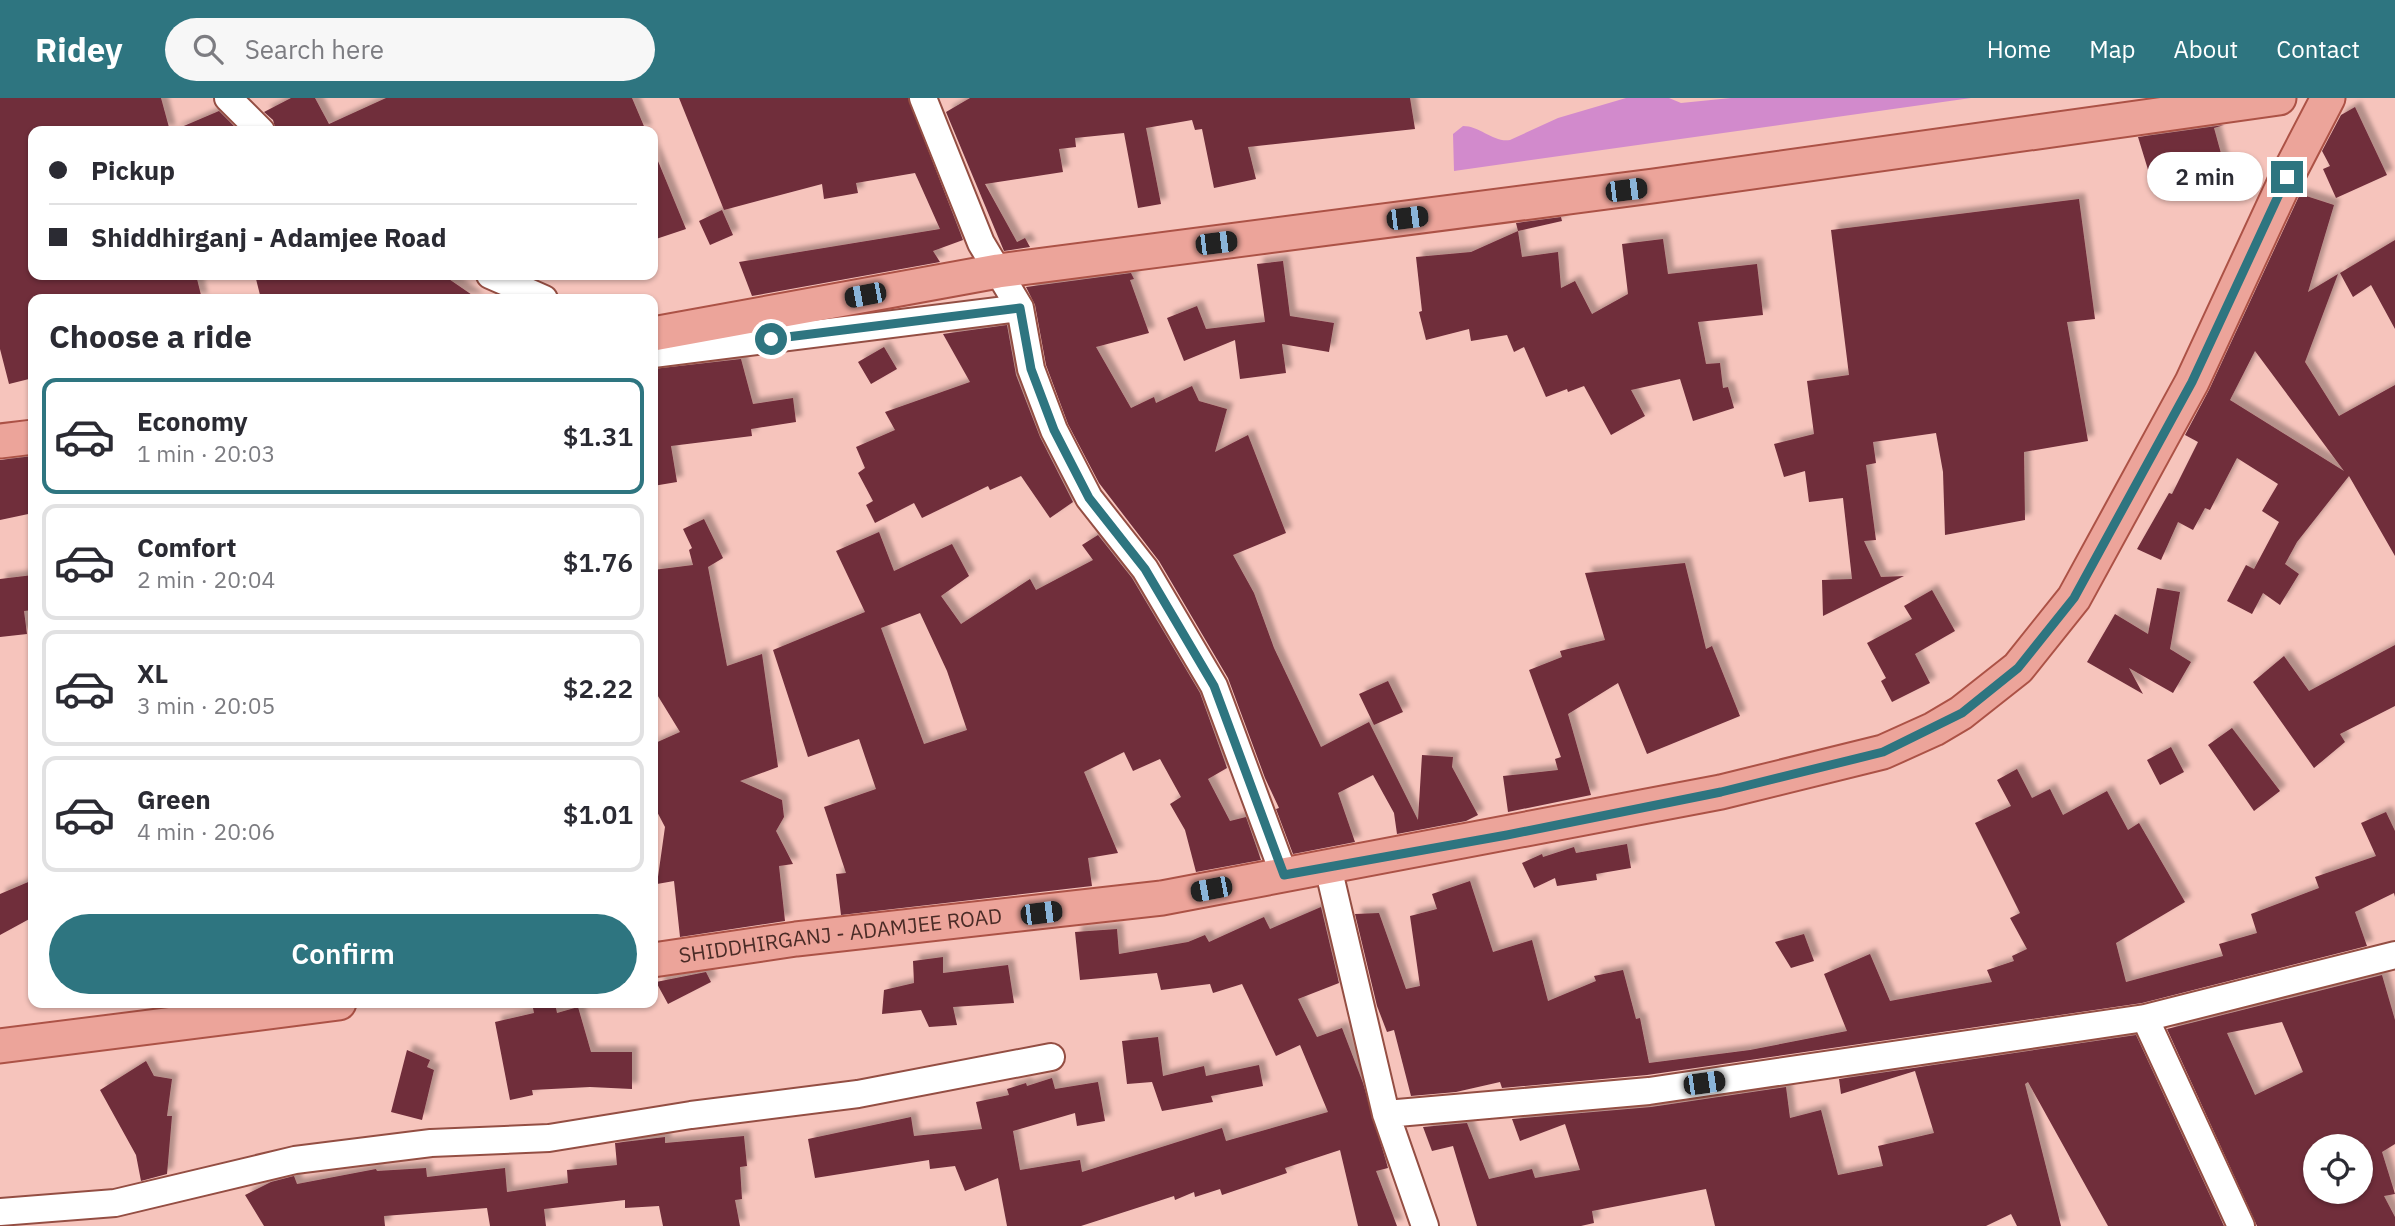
<!DOCTYPE html>
<html lang="en">
<head>
<meta charset="utf-8">
<style>
  body { margin:0; font-family:"IBM Plex Sans",sans-serif; background:#f7f7f7; color:#2b2b33; height:100vh; display:flex; flex-direction:column; font-size:26px; white-space:nowrap }
  * { box-sizing:border-box; margin:0 }
  p { font-size:23px; color:#7c7c81 }
  .icon { flex:none; width:38px; height:38px; fill:none; stroke:currentColor; stroke-width:2; stroke-linecap:round; stroke-linejoin:round }
  .map { position:relative; flex:1; overflow:hidden }
  .sheet { position:absolute; left:28px; top:196px; width:630px; height:714px; display:flex; flex-direction:column; background:#fff; border-radius:14px; box-shadow:0 2px 5px #0004 }
  .sheet>* { flex:none }
  .guide { position:absolute; left:28px; top:28px; width:630px; height:154px; border-radius:14px; box-shadow:0 2px 5px #0004; display:grid; align-content:center; height:154px; padding:0 21px; background:#fff }
  .buttons { position:absolute; left:2303px; top:1036px; display:grid; gap:14px }
  .buttons a { display:grid; place-items:center; width:70px; height:70px; border-radius:50%; background:#fff; box-shadow:0 2px 5px #0004; font-size:35px }
  .end { position:absolute; width:32px; height:32px; margin:-16px; border:9px solid #2e7580; background:#fff; box-shadow:0 0 0 4px #fff }
  .from { border-radius:50% }
  .bubble { position:absolute; height:49px; border-radius:24px; background:#fff; box-shadow:0 2px 5px #0004; font-size:23px; font-weight:600; line-height:49px; text-align:center }
  .car { position:absolute; width:21px; height:42px; margin:-21px -10px; border-radius:9px; box-shadow:0 0 5px 2px #0007; background:linear-gradient(#222 24%,#8ab4d8 0 40%,#222 0 76%,#8ab4d8 0 86%,#222 0) }
  .guide b { display:flex; align-items:center; gap:24px; height:66px; font-size:26px }
  .guide b+b { border-top:2px solid #e1e1e2 }
  .guide i { width:18px; height:18px; background:#2b2b33 }
  ul { padding:0; list-style:none }
  li { display:flex; align-items:center; gap:21px; height:116px; margin:0 14px 10px; padding:0 7px; border:4px solid #e1e1e2; border-radius:14px }
  li div { flex:1 }
  li b { display:block; font-size:26px }
  li em { font-style:normal; font-weight:600 }
  li.active { border-color:#2e7580 }
  li>.icon { width:63px; height:63px; stroke-width:1.5 }
  h2 { padding:0 21px; font-size:32px; line-height:84px }
  .button { display:flex; gap:14px; margin-top:auto; padding:14px 21px }
  .button a { flex:1; height:80px; border-radius:42px; background:#2e7580; color:#fff; font-size:28px; font-weight:600; line-height:80px; text-align:center }
  header { display:flex; align-items:center; gap:42px; box-sizing:border-box; height:98px; padding:0 35px; background:#2e7580; color:#fff }
  header strong { font-size:33px }
  nav { display:flex; gap:38px; margin-inline-start:auto; font-size:24px }
  .search { width:490px; height:63px; background:#f7f7f7; display:flex; align-items:center; gap:18px; box-sizing:border-box; padding:0 24px; border-radius:38px; color:#7c7c81; font-size:26px }
  .map>svg:first-child { display:block }
  .water { fill:#d28acc }
  .building { fill:#702d3b; fill-rule:evenodd; filter:url(#shadow) }
  .lines { fill:none; stroke-linecap:round; stroke-linejoin:round }
  .minor-casing { stroke:#944e43; stroke-width:30 }
  .major-casing { stroke:#ac5246; stroke-width:37 }
  .minor { stroke:#fff; stroke-width:26 }
  .major { stroke:#eca49a; stroke-width:33 }
  .route { stroke:#2e7580; stroke-width:9 }
  .labels { text-anchor:middle; stroke-width:7; stroke-linejoin:round; paint-order:stroke }
  .street-label { font-size:21px; fill:#4b2c27; stroke:#f6c4bc }
</style>
</head>
<body>
<header>
<strong>Ridey</strong>
<div class="search"><svg class="icon" aria-label="search" viewBox="0 0 24 24"><circle cx="10" cy="10" r="6"/><path d="M15 15l6 6"/></svg>Search here</div>
<nav><a>Home</a><a>Map</a><a>About</a><a>Contact</a></nav>
</header>
<div class="map">
<svg width="2395" height="1128" viewBox="0 0 2395 1128">
  <defs>
    <filter id="shadow"><feDropShadow dx="6" dy="-6" stdDeviation="2" flood-color="#0004"/></filter>
  </defs>
  <rect width="100%" height="100%" fill="#f6c4bc"/>
  <!-- water -->
  <path class="water" d="M 1626,0 L 1669,0 L 1681,5 L 1731,0 L 1971,0 L 1454,73 L 1453,36 L 1463,28 C 1480,28 1494,45 1510,42 L 1558,20 Z"/>
  <!-- building -->
  <path class="building" d="M 0,0 L 161,0 L 170,33 L 33,33 L 33,177 L 196,177 L 202,201 L 33,201 L 33,280 L 9,286 L 0,251 Z
    M 291,0 L 315,0 L 329,26 L 386,0 L 632,0 L 646,33 L 276,33 L 273,22 L 264,14 Z
    M 679,0 L 908,0 L 963,142 L 933,153 L 940,164 L 752,198 L 739,164 L 940,131 L 915,75 L 856,85 L 858,95 L 824,101 L 822,86 L 724,112 Z
    M 970,0 L 1410,0 L 1415,31 L 1248,49 L 1256,81 L 1214,90 L 1202,31 L 1195,32 L 1192,22 L 1146,30 L 1161,106 L 1138,110 L 1124,35 L 1075,40 L 1076,49 L 1059,51 L 1063,74 L 985,86 L 1017,144 L 1025,140 L 1030,149 L 1004,153 L 946,14 Z
    M 2355,9 L 2387,77 L 2336,100 L 2323,71 L 2330,68 L 2322,53 L 2341,17 Z
    M 219,13 L 239,33 L 172,33 Z
    M 2224,27 L 2214,30 L 2225,70 L 2153,88 L 2138,39 Z
    M 653,51 L 686,131 L 653,142 Z
    M 2300,96 L 2334,107 L 2308,194 L 2338,176 L 2305,264 L 2339,318 L 2395,287 L 2395,458 L 2349,378 L 2297,444 L 2285,466 L 2299,476 L 2280,507 L 2263,495 L 2252,516 L 2227,503 L 2246,467 L 2254,471 L 2279,424 L 2262,413 L 2278,386 L 2237,360 L 2210,412 L 2205,410 L 2193,432 L 2178,424 L 2161,462 L 2137,451 L 2169,395 L 2172,396 L 2198,344 L 2185,337 L 2209,292 ZM 2255,253 L 2344,373 L 2230,302 Z
    M 2079,101 L 2095,221 L 2067,224 L 2088,343 L 2024,354 L 2025,422 L 1945,437 L 1943,374 L 1936,335 L 1873,344 L 1876,365 L 1866,367 L 1876,442 L 1864,443 L 1881,479 L 1904,478 L 1823,518 L 1822,482 L 1852,481 L 1843,400 L 1809,404 L 1805,373 L 1784,379 L 1774,346 L 1814,336 L 1807,283 L 1849,277 L 1831,132 Z
    M 722,112 L 733,137 L 710,147 L 699,123 Z
    M 1561,119 L 1562,123 L 1518,133 L 1516,125 Z
    M 1518,133 L 1522,159 L 1558,154 L 1561,190 L 1575,183 L 1592,216 L 1628,196 L 1622,146 L 1663,141 L 1668,176 L 1757,166 L 1763,217 L 1698,224 L 1706,266 L 1720,265 L 1723,290 L 1728,289 L 1734,310 L 1693,323 L 1680,281 L 1631,292 L 1645,318 L 1611,337 L 1584,288 L 1568,294 L 1567,291 L 1546,299 L 1524,249 L 1514,254 L 1507,237 L 1471,243 L 1469,231 L 1426,242 L 1419,214 L 1422,213 L 1416,159 L 1471,154 Z
    M 2395,142 L 2395,231 L 2371,187 L 2353,199 L 2340,175 Z
    M 1283,163 L 1290,218 L 1334,225 L 1329,254 L 1282,246 L 1286,275 L 1240,281 L 1235,242 L 1184,263 L 1167,220 L 1197,208 L 1206,231 L 1265,224 L 1257,166 Z
    M 1131,175 L 1134,181 L 1130,182 L 1149,235 L 1096,249 L 1131,310 L 1154,299 L 1156,305 L 1192,288 L 1199,303 L 1227,311 L 1215,354 L 1248,337 L 1286,435 L 1233,457 L 1254,495 L 1274,550 L 1321,649 L 1369,624 L 1418,722 L 1422,657 L 1453,659 L 1452,669 L 1478,717 L 1466,723 L 1397,736 L 1394,715 L 1373,677 L 1338,695 L 1355,744 L 1293,756 L 1276,711 L 1279,710 L 1265,680 L 1228,580 L 1159,463 L 1099,385 L 1068,326 L 1046,267 L 1035,207 L 1026,189 Z
    M 255,177 L 443,177 L 478,201 L 261,201 Z
    M 1007,227 L 1016,277 L 1040,339 L 1073,404 L 1050,420 L 1021,378 L 990,392 L 988,388 L 922,420 L 914,405 L 875,425 L 866,407 L 873,403 L 858,375 L 865,370 L 856,349 L 895,332 L 885,314 L 970,284 L 943,236 Z
    M 884,249 L 897,271 L 871,286 L 858,264 Z
    M 741,261 L 753,306 L 793,300 L 796,324 L 751,331 L 752,338 L 671,348 L 677,384 L 653,388 L 653,271 Z
    M 33,358 L 33,415 L 0,422 L 0,362 Z
    M 704,421 L 723,460 L 708,469 L 727,568 L 762,556 L 778,669 L 740,683 L 782,702 L 784,719 L 776,733 L 793,766 L 779,768 L 785,823 L 680,839 L 674,783 L 657,786 L 665,729 L 653,706 L 653,646 L 680,634 L 653,590 L 653,472 L 693,467 L 689,452 L 692,450 L 683,431 Z
    M 879,434 L 894,473 L 952,446 L 969,478 L 941,498 L 961,526 L 1030,481 L 1036,492 L 1093,462 L 1082,447 L 1098,437 L 1132,480 L 1200,595 L 1227,670 L 1208,681 L 1230,723 L 1246,719 L 1261,762 L 1196,774 L 1185,732 L 1170,706 L 1181,699 L 1160,661 L 1133,673 L 1124,654 L 1084,674 L 1118,755 L 1088,760 L 1092,788 L 841,817 L 836,776 L 846,775 L 824,709 L 876,691 L 859,641 L 808,659 L 773,552 L 865,514 L 836,453 ZM 920,515 L 947,573 L 967,632 L 924,646 L 881,530 Z
    M 1685,465 L 1706,551 L 1712,548 L 1740,618 L 1647,656 L 1618,585 L 1568,616 L 1591,697 L 1508,714 L 1503,678 L 1558,672 L 1555,661 L 1561,659 L 1529,572 L 1562,559 L 1560,553 L 1605,542 L 1585,475 Z
    M 33,477 L 33,512 L 24,513 L 27,536 L 0,539 L 0,481 Z
    M 2157,490 L 2180,494 L 2170,551 L 2191,564 L 2173,595 L 2129,570 L 2143,596 L 2087,564 L 2115,516 L 2148,536 Z
    M 1932,492 L 1955,533 L 1915,556 L 1930,585 L 1892,604 L 1881,583 L 1886,580 L 1867,545 L 1912,521 L 1904,508 Z
    M 2395,547 L 2395,608 L 2340,636 L 2345,644 L 2314,670 L 2253,584 L 2284,558 L 2309,593 Z
    M 1388,583 L 1403,614 L 1374,627 L 1359,596 Z
    M 2232,630 L 2280,693 L 2254,713 L 2208,647 Z
    M 2171,649 L 2184,674 L 2160,687 L 2147,662 Z
    M 2017,671 L 2032,700 L 2050,691 L 2063,717 L 2107,693 L 2128,732 L 2139,725 L 2185,804 L 2116,845 L 2126,884 L 2223,858 L 2219,846 L 2257,835 L 2251,816 L 2319,790 L 2315,779 L 2376,758 L 2361,725 L 2386,714 L 2395,733 L 2395,799 L 2394,795 L 2355,814 L 2367,848 L 2142,905 L 1647,977 L 1502,990 L 1500,984 L 1456,994 L 1411,998 L 1394,932 L 1387,934 L 1377,908 L 1355,816 L 1379,815 L 1406,891 L 1420,888 L 1410,818 L 1437,811 L 1432,796 L 1470,783 L 1493,854 L 1532,842 L 1548,903 L 1596,883 L 1594,878 L 1623,872 L 1636,921 L 1640,920 L 1649,965 L 1750,952 L 1847,933 L 1824,876 L 1870,856 L 1890,903 L 1992,884 L 1987,872 L 2014,863 L 2012,858 L 2027,851 L 2010,820 L 2020,815 L 1975,725 L 2011,708 L 1997,682 Z
    M 1627,746 L 1631,770 L 1596,776 L 1597,782 L 1557,788 L 1555,780 L 1534,790 L 1522,765 L 1542,756 L 1543,759 L 1574,749 L 1576,755 Z
    M 33,782 L 33,819 L 0,837 L 0,796 Z
    M 1321,809 L 1339,885 L 1298,901 L 1317,939 L 1342,930 L 1363,985 L 1388,1070 L 1376,1073 L 1397,1128 L 1358,1128 L 1340,1052 L 1285,1070 L 1287,1075 L 1222,1097 L 1220,1091 L 1195,1099 L 1194,1094 L 1175,1102 L 1174,1098 L 1081,1128 L 1007,1128 L 998,1080 L 965,1093 L 955,1068 L 930,1071 L 929,1062 L 815,1080 L 808,1041 L 911,1019 L 914,1038 L 982,1031 L 976,1004 L 1009,997 L 1007,991 L 1026,985 L 1027,988 L 1052,980 L 1055,991 L 1098,984 L 1105,1023 L 1077,1028 L 1075,1015 L 1013,1033 L 1020,1072 L 1080,1062 L 1082,1074 L 1222,1030 L 1226,1043 L 1328,1014 L 1300,947 L 1276,958 L 1242,886 L 1213,895 L 1210,886 L 1161,892 L 1157,875 L 1080,882 L 1075,834 L 1117,831 L 1119,856 L 1188,844 L 1205,837 L 1209,844 L 1264,819 L 1270,831 Z
    M 1804,836 L 1814,863 L 1791,870 L 1775,844 Z
    M 943,859 L 943,875 L 1008,867 L 1014,905 L 953,909 L 957,927 L 929,929 L 921,912 L 882,916 L 884,892 L 914,885 L 913,863 Z
    M 706,874 L 711,884 L 668,906 L 656,884 Z
    M 2382,877 L 2395,922 L 2395,1046 L 2382,1054 L 2395,1096 L 2384,1098 L 2395,1119 L 2395,1128 L 2257,1128 L 2167,931 ZM 2282,924 L 2303,974 L 2255,997 L 2227,935 ZM 2315,1048 L 2361,1048 L 2361,1094 L 2315,1094 Z
    M 532,905 L 555,905 L 557,915 L 578,909 L 591,954 L 632,954 L 632,991 L 590,989 L 532,992 L 533,997 L 510,1002 L 495,924 L 534,915 Z
    M 2136,937 L 2224,1128 L 2108,1128 L 2028,984 L 2025,986 L 2061,1128 L 2017,1128 L 2011,1116 L 1986,1128 L 1715,1128 L 1706,1091 L 1592,1113 L 1594,1125 L 1581,1128 L 1477,1128 L 1453,1048 L 1432,1053 L 1423,1029 L 1467,1025 L 1489,1081 L 1532,1071 L 1535,1080 L 1580,1072 L 1565,1026 L 1520,1043 L 1512,1021 L 1651,1009 L 1786,989 L 1790,1020 L 1821,1012 L 1838,1077 L 1883,1068 L 1878,1048 L 1934,1035 L 1915,973 L 1841,996 L 1839,981 Z
    M 1158,939 L 1163,978 L 1204,968 L 1206,978 L 1259,967 L 1263,988 L 1211,998 L 1213,1004 L 1162,1013 L 1152,984 L 1127,986 L 1122,943 Z
    M 407,952 L 430,962 L 427,969 L 434,972 L 422,1022 L 391,1014 Z
    M 146,963 L 154,978 L 172,981 L 167,1018 L 172,1018 L 167,1076 L 141,1083 L 136,1057 L 100,992 Z
    M 744,1038 L 747,1068 L 740,1069 L 742,1101 L 735,1102 L 740,1128 L 663,1128 L 659,1108 L 625,1110 L 625,1102 L 544,1111 L 546,1128 L 490,1128 L 487,1110 L 384,1118 L 385,1128 L 264,1128 L 245,1097 L 271,1084 L 294,1078 L 297,1086 L 376,1071 L 377,1073 L 426,1070 L 427,1079 L 505,1070 L 507,1094 L 568,1085 L 567,1072 L 617,1067 L 615,1045 L 665,1039 L 665,1045 Z"/>
  <g class="lines">
    <!-- minor casing -->
    <g class="minor-casing">
      <path id="minor" d="M 228,0 L 261,33
        M 923,0 L 981,145 L 1020,210 L 1031,271 L 1054,332 L 1089,400 L 1145,471 L 1214,588 L 1284,777
        M 490,177 L 544,201
        M 653,256 L 1020,210
        M 1328,769 L 1386,1016 L 1425,1128
        M 2145,920 L 2241,1128
        M 1386,1016 L 1649,993 L 2145,920 L 2395,857
        M 0,1114 L 115,1105 L 295,1062 L 431,1045 L 549,1040 L 691,1017 L 858,996 L 1051,959"/>
    </g>
    <!-- major casing -->
    <g class="major-casing">
      <g id="major">
        <path d="M 653,236 L 998,173 L 1653,88 L 2279,0"/>
        <path d="M 0,343 L 33,339"/>
        <path id="s1" d="M 653,862 L 796,841 L 1162,800 L 1721,694 L 1883,654 L 1934,631 L 1961,615 L 2018,570 L 2074,500 L 2192,284 L 2287,79 L 2328,0"/>
        <path d="M 0,948 L 339,905"/>
      </g>
    </g>
    <!-- minor -->
    <use href="#minor" class="minor"/>
    <!-- major -->
    <use href="#major" class="major"/>
  </g>
  <g class="lines">
    <!-- route -->
    <path class="route" d="M 771,241 L 1020,210 L 1031,271 L 1054,332 L 1089,400 L 1145,471 L 1214,588 L 1284,777 L 1507,737 L 1721,694 L 1883,654 L 1962,615 L 2018,570 L 2074,500 L 2192,284 L 2287,79"/>
  </g>
  <g class="labels">
    <!-- street labels -->
    <g class="street-label">
      <text dy="7" stroke="none"><textPath href="#s1" startOffset="189">SHIDDHIRGANJ - ADAMJEE ROAD</textPath></text>
    </g>
  </g>
</svg>
<div class="buttons">
<a><svg class="icon" aria-label="locate" viewBox="0 0 24 24"><circle cx="12" cy="12" r="6"/><path d="M12 2v4M12 18v4M2 12h4M18 12h4"/></svg></a>
</div>
<i class="end from" style="left:771px;top:241px"></i>
<i class="end" style="left:2287px;top:79px"></i>
<div class="bubble" style="left:2147px;top:54px;width:116px">2 min</div>
<i class="car" style="left:1626px;top:92px;rotate:83deg"></i>
<i class="car" style="left:1407px;top:120px;rotate:83deg"></i>
<i class="car" style="left:1216px;top:145px;rotate:83deg"></i>
<i class="car" style="left:865px;top:197px;rotate:259deg"></i>
<i class="car" style="left:1211px;top:791px;rotate:259deg"></i>
<i class="car" style="left:1041px;top:815px;rotate:83deg"></i>
<i class="car" style="left:1704px;top:985px;rotate:82deg"></i>
<div class="guide">
<b><i class="from"></i>Pickup</b>
<b><i></i>Shiddhirganj - Adamjee Road</b>
</div>
<section class="sheet">
<h2>Choose a ride</h2>
<ul>
<li class="active"><svg class="icon" aria-label="car" viewBox="0 0 24 24"><path d="M5 17H2v-5l4-1 3-4h7l3 4 3 1v5h-3M9 17h6M6 11h13"/><circle cx="7" cy="17" r="2"/><circle cx="17" cy="17" r="2"/></svg><div><b>Economy</b><p>1 min · 20:03</p></div><em>$1.31</em></li>
<li><svg class="icon" aria-label="car" viewBox="0 0 24 24"><path d="M5 17H2v-5l4-1 3-4h7l3 4 3 1v5h-3M9 17h6M6 11h13"/><circle cx="7" cy="17" r="2"/><circle cx="17" cy="17" r="2"/></svg><div><b>Comfort</b><p>2 min · 20:04</p></div><em>$1.76</em></li>
<li><svg class="icon" aria-label="car" viewBox="0 0 24 24"><path d="M5 17H2v-5l4-1 3-4h7l3 4 3 1v5h-3M9 17h6M6 11h13"/><circle cx="7" cy="17" r="2"/><circle cx="17" cy="17" r="2"/></svg><div><b>XL</b><p>3 min · 20:05</p></div><em>$2.22</em></li>
<li><svg class="icon" aria-label="car" viewBox="0 0 24 24"><path d="M5 17H2v-5l4-1 3-4h7l3 4 3 1v5h-3M9 17h6M6 11h13"/><circle cx="7" cy="17" r="2"/><circle cx="17" cy="17" r="2"/></svg><div><b>Green</b><p>4 min · 20:06</p></div><em>$1.01</em></li>
</ul>
<div class="button"><a>Confirm</a></div>
</section>
</div>
</body>
</html>
